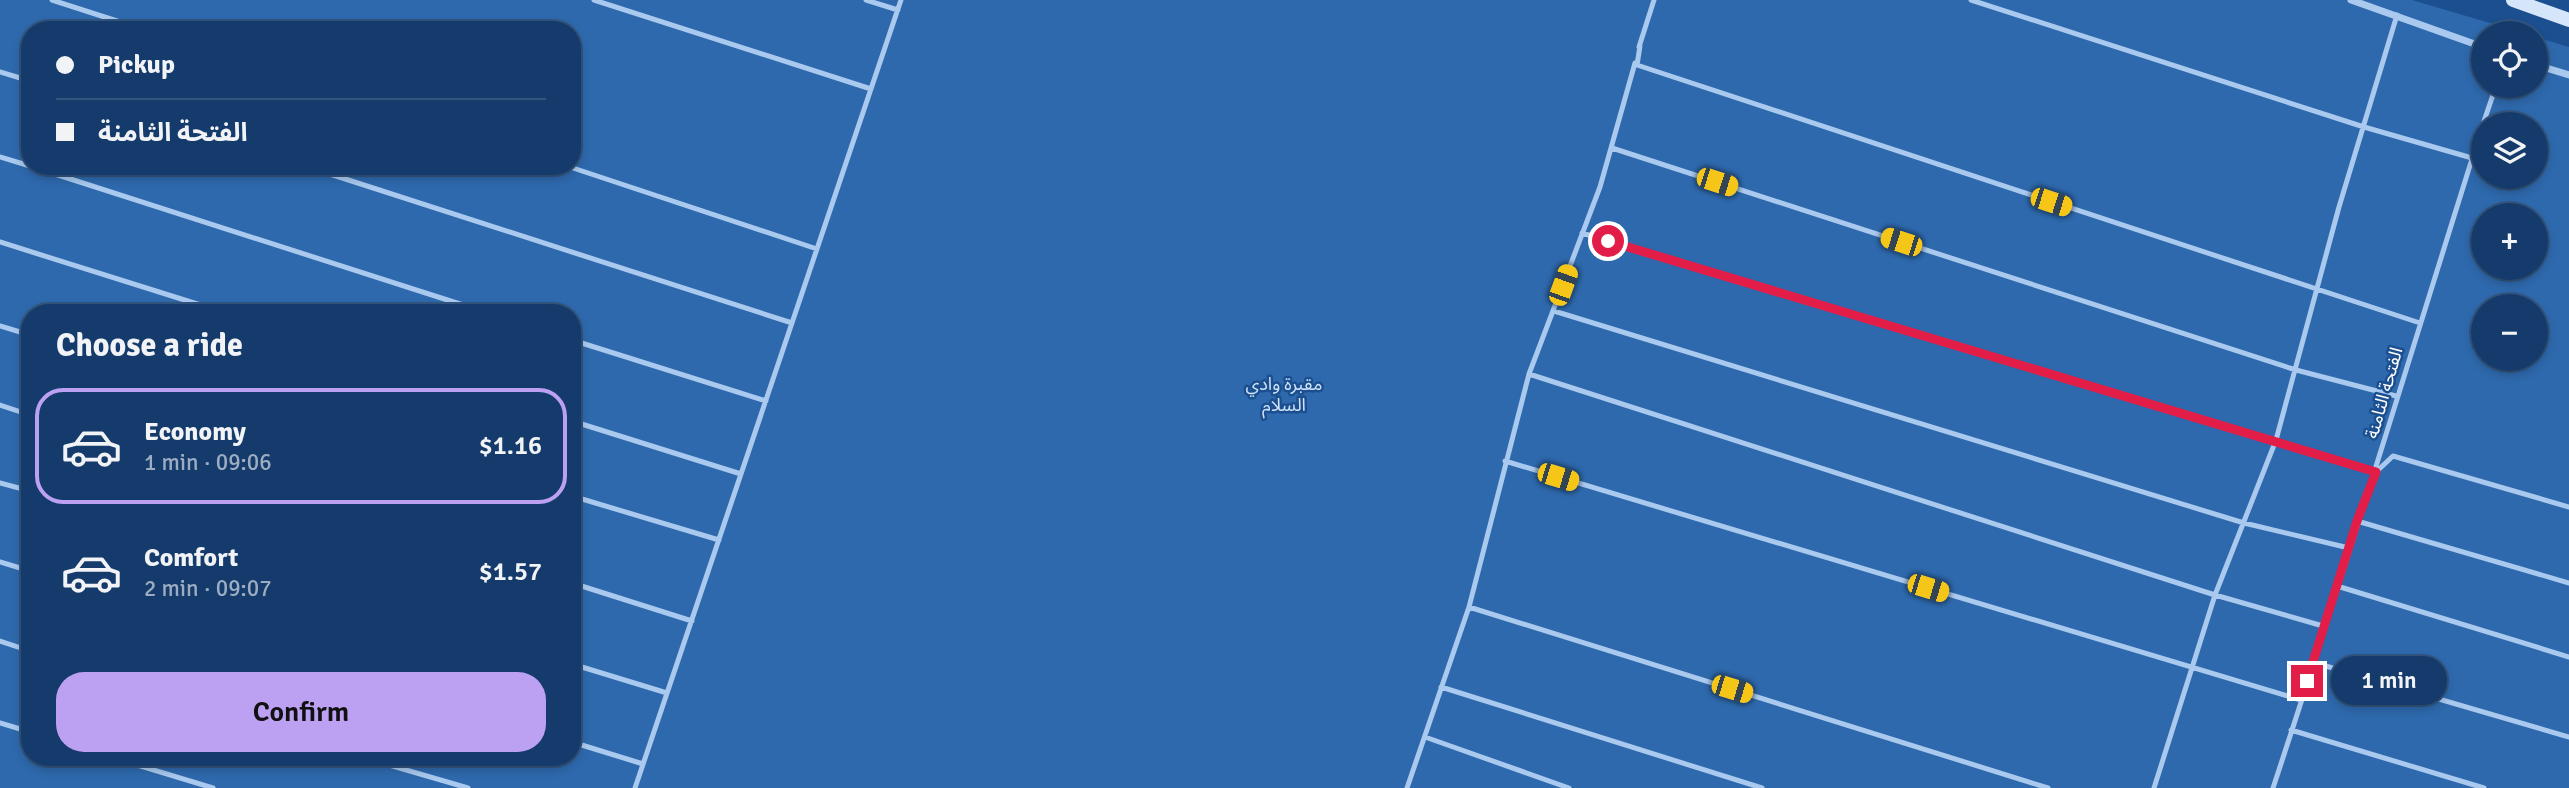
<!DOCTYPE html>
<html lang="en">
<head>
<meta charset="utf-8">
<style>
  body { margin:0; font-family:Signika,"Noto Sans Arabic",sans-serif; background:#1d4271; color:#f1f3f6; height:100vh; display:flex; flex-direction:column; font-size:26px; white-space:nowrap }
  * { box-sizing:border-box; margin:0 }
  p { font-size:23px; color:#9dadc1 }
  .icon { flex:none; width:38px; height:38px; fill:none; stroke:currentColor; stroke-width:2; stroke-linecap:round; stroke-linejoin:round }
  .map { position:relative; flex:1; overflow:hidden }
  .sheet { position:absolute; left:21px; top:304px; width:560px; height:462px; display:flex; flex-direction:column; background:#143b6b; border-radius:28px; box-shadow:0 4px 10px #0003,0 0 0 2px #33557e }
  .sheet>* { flex:none }
  .hud { position:absolute; left:21px; top:21px; width:560px; height:154px; border-radius:28px; box-shadow:0 4px 10px #0003,0 0 0 2px #33557e; display:grid; align-content:center; height:154px; padding:0 35px; background:#143b6b }
  .controls { position:absolute; left:2471px; top:21px; display:grid; gap:14px }
  .controls a { display:grid; place-items:center; width:77px; height:77px; border-radius:50%; background:#143b6b; box-shadow:0 4px 10px #0003,0 0 0 2px #33557e; font-size:35px }
  .end { position:absolute; width:32px; height:32px; margin:-16px; border:9px solid #e11d48; background:#fff; box-shadow:0 0 0 4px #fff }
  .from { border-radius:50% }
  .bubble { position:absolute; height:49px; border-radius:24px; background:#143b6b; box-shadow:0 4px 10px #0003,0 0 0 2px #33557e; font-size:23px; font-weight:600; line-height:49px; text-align:center }
  .car { position:absolute; width:21px; height:42px; margin:-21px -10px; border-radius:9px; box-shadow:0 0 5px 2px #0007; background:linear-gradient(#f5c518 24%,#345 0 40%,#f5c518 0 76%,#345 0 86%,#f5c518 0) }
  .hud b { display:flex; align-items:center; gap:24px; height:66px; font-size:26px }
  .hud b+b { border-top:2px solid #33557e }
  .hud i { width:18px; height:18px; background:#f1f3f6 }
  ul { padding:0; list-style:none }
  li { display:flex; align-items:center; gap:21px; height:116px; margin:0 14px 10px; padding:0 21px; border:4px solid transparent; border-radius:28px }
  li div { flex:1 }
  li b { display:block; font-size:26px }
  li em { font-style:normal; font-weight:600 }
  li.active { border-color:#bca0f2 }
  li>.icon { width:63px; height:63px; stroke-width:1.5 }
  h2 { padding:0 35px; font-size:32px; line-height:84px }
  .action { display:flex; gap:14px; margin-top:auto; padding:14px 35px }
  .action a { flex:1; height:80px; border-radius:28px; background:#bca0f2; color:#111; font-size:28px; font-weight:600; line-height:80px; text-align:center }
  .map>svg:first-child { display:block }
  .green { fill:#2e69ad; fill-rule:evenodd }
  .lines { fill:none; stroke-linecap:round; stroke-linejoin:round }
  .lane { stroke:#a9c9ee; stroke-width:5 }
  .street { stroke:#a9c9ee; stroke-width:7 }
  .secondary { stroke:#d6e6fa; stroke-width:14 }
  .route { stroke:#e11d48; stroke-width:9 }
  .labels { text-anchor:middle; stroke-width:5; stroke-linejoin:round; paint-order:stroke }
  .park-label { font-size:18px; fill:#cfe3fa; stroke:#1b4f8f }
  .street-label { font-size:18px; fill:#fff; stroke:#1b4f8f }
</style>
</head>
<body>
<div class="map">
<svg width="2569" height="788" viewBox="0 0 2569 788">
  <rect width="100%" height="100%" fill="#1b4f8f"/>
  <!-- green -->
  <path class="green" d="M 0,0 L 2412,0 L 2524,33 L 2483,33 L 2483,86 L 2536,86 L 2536,37 L 2569,47 L 2569,788 L 0,788 ZM 30,30 L 572,30 L 572,166 L 30,166 ZM 2483,124 L 2536,124 L 2536,177 L 2483,177 ZM 2483,215 L 2536,215 L 2536,268 L 2483,268 ZM 2483,306 L 2536,306 L 2536,359 L 2483,359 ZM 30,313 L 572,313 L 572,758 L 30,758 Z"/>
  <g class="lines">
    <!-- lane -->
    <path class="lane" d="M 52,0 L 145,30
      M 594,0 L 871,89
      M 866,0 L 898,10
      M 1971,0 L 2364,127 L 2472,158
      M 1640,46 L 1637,65 L 2420,323
      M 1639,47 L 1654,0
      M 0,72 L 30,81
      M 2483,124 L 2496,86
      M 1612,148 L 2296,370 L 2396,396
      M 0,157 L 30,166
      M 30,166 L 488,313
      M 305,166 L 792,323
      M 567,166 L 817,249
      M 1582,233 L 2376,472 L 2393,456 L 2569,507
      M 0,242 L 226,313
      M 1554,311 L 2244,523 L 2349,548
      M 0,326 L 30,335
      M 572,340 L 766,401
      M 1529,374 L 2215,595 L 2323,626
      M 0,405 L 30,415
      M 572,421 L 741,474
      M 1505,461 L 2301,700
      M 0,483 L 30,491
      M 572,496 L 719,540
      M 2357,521 L 2569,583
      M 0,562 L 30,571
      M 572,583 L 692,621
      M 2337,586 L 2569,657
      M 1469,607 L 2048,788
      M 0,641 L 30,651
      M 2312,662 L 2569,737
      M 572,664 L 667,693
      M 1441,687 L 1762,788
      M 0,723 L 30,732
      M 2291,730 L 2484,788
      M 1425,737 L 1569,788
      M 572,742 L 643,764
      M 114,758 L 213,788
      M 365,758 L 468,788
      M 635,788 L 901,0
      M 1407,788 L 1469,607 L 1529,374 L 1600,187 L 1635,63
      M 2154,788 L 2215,595 L 2276,440 L 2339,207 L 2397,15
      M 2273,788 C 2346,568 2413,346 2483,124"/>
    <!-- street -->
    <path class="street" d="M 2351,0 L 2483,47
      M 2536,65 L 2569,75"/>
    <!-- secondary -->
    <path class="secondary" d="M 2513,0 L 2569,20"/>
  </g>
  <g class="lines">
    <!-- route -->
    <path class="route" d="M 1608,241 L 2376,472 L 2357,521 L 2307,681"/>
  </g>
  <g class="labels">
    <!-- park labels -->
    <g class="park-label">
      <text x="1284" y="390">مقبرة وادي<tspan x="1284" dy="21">السلام</tspan></text>
    </g>
    <!-- street labels -->
    <g class="street-label">
      <text transform="translate(2384 393) rotate(-74)" y="6">الفتحة الثامنة</text>
    </g>
  </g>
</svg>
<div class="controls">
<a><svg class="icon" aria-label="locate" viewBox="0 0 24 24"><circle cx="12" cy="12" r="6"/><path d="M12 2v4M12 18v4M2 12h4M18 12h4"/></svg></a>
<a><svg class="icon" aria-label="layers" viewBox="0 0 24 24"><path d="M12 4l9 5-9 5-9-5zM3 14l9 5 9-5"/></svg></a>
<a>+</a>
<a>−</a>
</div>
<i class="end from" style="left:1608px;top:241px"></i>
<i class="end" style="left:2307px;top:681px"></i>
<div class="bubble" style="left:2331px;top:656px;width:116px">1 min</div>
<i class="car" style="left:1717px;top:182px;rotate:108deg"></i>
<i class="car" style="left:2051px;top:202px;rotate:108deg"></i>
<i class="car" style="left:1901px;top:242px;rotate:288deg"></i>
<i class="car" style="left:1563px;top:285px;rotate:20deg"></i>
<i class="car" style="left:1558px;top:477px;rotate:107deg"></i>
<i class="car" style="left:1928px;top:588px;rotate:107deg"></i>
<i class="car" style="left:1732px;top:689px;rotate:107deg"></i>
<div class="hud">
<b><i class="from"></i>Pickup</b>
<b><i></i>الفتحة الثامنة</b>
</div>
<section class="sheet">
<h2>Choose a ride</h2>
<ul>
<li class="active"><svg class="icon" aria-label="car" viewBox="0 0 24 24"><path d="M5 17H2v-5l4-1 3-4h7l3 4 3 1v5h-3M9 17h6M6 11h13"/><circle cx="7" cy="17" r="2"/><circle cx="17" cy="17" r="2"/></svg><div><b>Economy</b><p>1 min · 09:06</p></div><em>$1.16</em></li>
<li><svg class="icon" aria-label="car" viewBox="0 0 24 24"><path d="M5 17H2v-5l4-1 3-4h7l3 4 3 1v5h-3M9 17h6M6 11h13"/><circle cx="7" cy="17" r="2"/><circle cx="17" cy="17" r="2"/></svg><div><b>Comfort</b><p>2 min · 09:07</p></div><em>$1.57</em></li>
</ul>
<div class="action"><a>Confirm</a></div>
</section>
</div>
</body>
</html>
